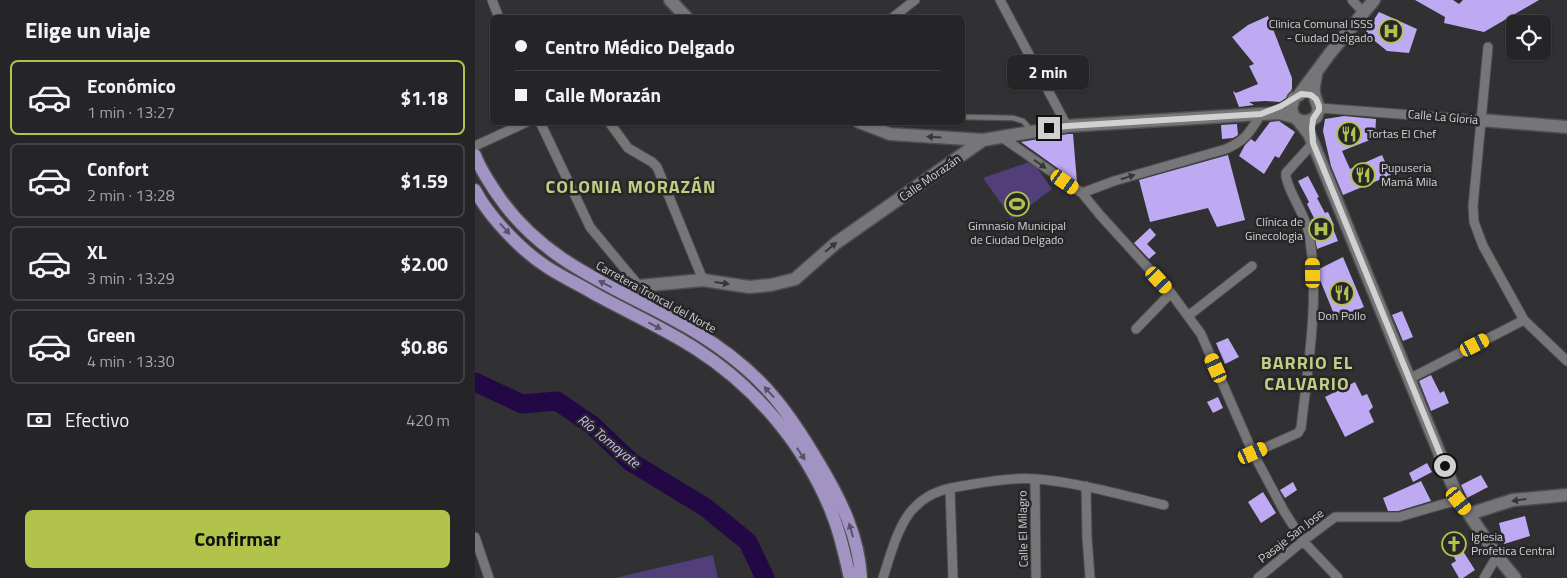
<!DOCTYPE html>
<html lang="es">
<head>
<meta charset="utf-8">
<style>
  body { margin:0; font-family:"Titillium Web",sans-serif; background:#2d2c2e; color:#f1f3f6; height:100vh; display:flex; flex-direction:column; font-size:19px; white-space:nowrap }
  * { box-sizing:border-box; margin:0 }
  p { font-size:16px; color:#a3a4a7 }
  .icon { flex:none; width:28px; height:28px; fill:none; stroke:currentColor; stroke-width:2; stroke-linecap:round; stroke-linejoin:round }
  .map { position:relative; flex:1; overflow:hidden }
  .panel { display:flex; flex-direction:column; background:#252426; width:475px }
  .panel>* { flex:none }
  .guide { position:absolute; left:15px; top:15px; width:475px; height:110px; border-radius:8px; box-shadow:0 1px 4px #0004,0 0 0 1px #424143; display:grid; align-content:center; height:110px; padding:0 25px; background:#252426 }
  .buttons { position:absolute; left:1031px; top:15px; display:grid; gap:10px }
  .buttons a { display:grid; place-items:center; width:45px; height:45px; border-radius:8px; background:#252426; box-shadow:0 1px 4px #0004,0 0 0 1px #424143; font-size:25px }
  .end { position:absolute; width:22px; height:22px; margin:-11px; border:6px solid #d1d1d2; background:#111; box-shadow:0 0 0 2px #111 }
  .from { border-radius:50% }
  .bubble { position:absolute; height:35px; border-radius:8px; background:#252426; box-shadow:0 1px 4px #0004,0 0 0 1px #424143; font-size:16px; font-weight:700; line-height:35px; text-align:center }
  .car { position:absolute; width:15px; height:30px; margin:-15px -8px; border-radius:6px; box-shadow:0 0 4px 1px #0007; background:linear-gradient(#f5c518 24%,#345 0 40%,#f5c518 0 76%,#345 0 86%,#f5c518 0) }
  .guide b { display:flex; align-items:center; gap:18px; height:48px; font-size:19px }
  .guide b+b { border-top:1px solid #424143 }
  .guide i { width:12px; height:12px; background:#f1f3f6 }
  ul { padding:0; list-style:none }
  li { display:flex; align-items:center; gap:15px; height:75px; margin:0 10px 8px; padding:0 15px; border:2px solid #424143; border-radius:8px }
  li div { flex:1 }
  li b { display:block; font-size:19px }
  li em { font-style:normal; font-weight:700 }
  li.on { border-color:#b2c34c }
  li>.icon { width:45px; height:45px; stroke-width:1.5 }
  h2 { padding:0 25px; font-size:22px; line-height:60px }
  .pay { display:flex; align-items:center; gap:12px; height:55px; padding:0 25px; font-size:19px }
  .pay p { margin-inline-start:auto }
  .cta { display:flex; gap:10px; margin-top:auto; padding:10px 25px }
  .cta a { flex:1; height:58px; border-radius:8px; background:#b2c34c; color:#111; font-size:20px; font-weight:700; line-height:58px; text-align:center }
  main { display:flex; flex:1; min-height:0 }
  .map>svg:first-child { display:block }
  .green { fill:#523f7a }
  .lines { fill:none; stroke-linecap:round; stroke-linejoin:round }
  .river { stroke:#230846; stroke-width:19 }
  .building { fill:#bea9f3 }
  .lane-casing { stroke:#4d4c4e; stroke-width:7 }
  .street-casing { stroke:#4d4c4e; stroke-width:11 }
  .secondary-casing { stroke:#4d4c4e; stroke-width:15 }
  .primary-casing { stroke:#4d4c4e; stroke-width:15 }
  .lane { stroke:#767578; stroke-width:4.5 }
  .street { stroke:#767578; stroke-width:9 }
  .secondary { stroke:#767578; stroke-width:12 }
  .primary { stroke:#a194c2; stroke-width:12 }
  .oneway { fill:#373639 }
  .oneway2 { fill:#585266 }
  .route { stroke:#d1d1d2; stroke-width:6 }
  .labels { text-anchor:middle; stroke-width:5; stroke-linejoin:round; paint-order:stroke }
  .poi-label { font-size:12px; fill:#d1d1d2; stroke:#272629; text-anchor:start }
  .street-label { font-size:12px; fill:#d1d1d2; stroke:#272629 }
  .water-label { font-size:14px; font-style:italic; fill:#ccbdf6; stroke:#272629 }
  .district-label { font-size:18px; font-weight:bold; letter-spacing:1px; fill:#c2cf83; stroke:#272629 }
</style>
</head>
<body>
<main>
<section class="panel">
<h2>Elige un viaje</h2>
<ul>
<li class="on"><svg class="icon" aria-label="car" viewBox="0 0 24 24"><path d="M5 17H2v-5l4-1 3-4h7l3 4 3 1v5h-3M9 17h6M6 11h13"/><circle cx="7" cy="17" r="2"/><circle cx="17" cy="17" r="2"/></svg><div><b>Económico</b><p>1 min · 13:27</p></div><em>$1.18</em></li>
<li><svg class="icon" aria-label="car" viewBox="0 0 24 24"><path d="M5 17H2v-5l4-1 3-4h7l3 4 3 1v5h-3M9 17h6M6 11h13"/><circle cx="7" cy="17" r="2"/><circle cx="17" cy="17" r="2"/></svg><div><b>Confort</b><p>2 min · 13:28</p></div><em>$1.59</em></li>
<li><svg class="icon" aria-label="car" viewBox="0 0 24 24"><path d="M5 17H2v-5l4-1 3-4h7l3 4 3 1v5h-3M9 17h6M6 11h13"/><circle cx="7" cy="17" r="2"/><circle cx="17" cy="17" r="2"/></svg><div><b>XL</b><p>3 min · 13:29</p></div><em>$2.00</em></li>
<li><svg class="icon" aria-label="car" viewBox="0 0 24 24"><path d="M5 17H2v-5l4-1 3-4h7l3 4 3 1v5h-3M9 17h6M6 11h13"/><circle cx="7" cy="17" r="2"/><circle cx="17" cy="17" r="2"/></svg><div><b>Green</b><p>4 min · 13:30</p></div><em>$0.86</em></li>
</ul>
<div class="pay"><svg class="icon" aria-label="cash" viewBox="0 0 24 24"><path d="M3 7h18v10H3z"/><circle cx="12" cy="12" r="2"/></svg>Efectivo<p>420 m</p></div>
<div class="cta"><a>Confirmar</a></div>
</section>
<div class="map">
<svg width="1092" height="578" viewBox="0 0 1092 578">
  <rect width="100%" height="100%" fill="#313032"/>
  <!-- green -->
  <path class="green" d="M 557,161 L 577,189 L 537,219 L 508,178 Z
    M 238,555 L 243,578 L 140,578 Z"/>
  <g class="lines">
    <!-- river -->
    <path class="river" d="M 0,382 L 47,404 L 82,401 L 117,425 L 156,462 L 230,507 L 273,542 L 290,578"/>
  </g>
  <!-- building -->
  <path class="building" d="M 940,0 L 978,0 L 984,4 L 988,0 L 1064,0 L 1009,32 L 969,23 L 970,17 Z
    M 904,12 L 942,29 L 934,53 L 912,51 L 890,33 Z
    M 793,16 L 817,78 L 817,89 L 811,98 L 805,102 L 791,101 L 774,102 L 779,105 L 764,107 L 758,91 L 761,93 L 783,84 L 774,66 L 779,64 L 757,37 L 773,25 Z
    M 869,116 L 901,119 L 900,138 L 867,151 L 875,169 L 907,155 L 916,175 L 868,195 L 856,166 L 848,131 L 850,119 Z
    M 804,121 L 820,132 L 804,158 L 800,156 L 789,174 L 764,156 L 770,145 L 776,139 L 780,142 L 795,122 Z
    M 762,124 L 763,135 L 758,138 L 747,139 L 746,125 Z
    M 598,134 L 602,182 L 546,142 L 593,134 Z
    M 753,155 L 770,220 L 742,227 L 733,208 L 675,222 L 664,180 Z
    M 833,176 L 844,197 L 842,198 L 850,213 L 853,212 L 859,225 L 857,226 L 863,241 L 842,249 L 836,220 L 839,218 L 832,204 L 834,202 L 823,181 Z
    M 675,228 L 681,235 L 672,244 L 681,253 L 674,259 L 659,243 Z
    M 868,257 L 889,307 L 861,319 L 845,280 L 844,269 Z
    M 927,311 L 938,337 L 928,341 L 917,315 Z
    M 753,338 L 764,357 L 750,364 L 741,343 Z
    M 956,375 L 965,393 L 969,391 L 974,403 L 956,411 L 944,381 Z
    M 880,382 L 887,396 L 892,394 L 898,407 L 894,411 L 899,422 L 870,437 L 850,397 Z
    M 743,397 L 748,408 L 738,413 L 732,402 Z
    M 952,463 L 957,472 L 938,482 L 934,473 Z
    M 1006,475 L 1013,487 L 992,498 L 986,485 Z
    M 946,481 L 956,501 L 923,511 L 913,511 L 908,498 Z
    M 818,482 L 822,490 L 810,498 L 805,490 Z
    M 788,492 L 801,513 L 786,523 L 773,502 Z
    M 1050,516 L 1055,536 L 1029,544 L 1024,523 Z
    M 981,540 L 1000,570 L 988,578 L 984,578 L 976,564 L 981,561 L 973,544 Z"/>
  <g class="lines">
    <!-- lane casing -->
    <g class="lane-casing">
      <path id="lane" d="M 488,117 L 538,118 L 548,121 L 556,130"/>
    </g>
    <!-- street casing -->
    <g class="street-casing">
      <path id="street" d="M 17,0 L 24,18
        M 525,0 L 592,126
        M 877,0 L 889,13
        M 417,18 L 440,0
        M 1013,47 L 998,206 L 999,222 L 1008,246 L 1049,320 L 1092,361
        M 844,108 L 1005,120
        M 65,122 L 115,227 L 164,286
        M 134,122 L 153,148 L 177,162 L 182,167 L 228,280
        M 525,136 L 607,193 L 625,215 L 696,293 L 726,334 L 778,453 L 809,511 L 828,541 L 863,578
        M 0,146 L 52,122
        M 607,193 L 639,181 L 751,149 C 771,140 775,132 786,114
        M 713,316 L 777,266
        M 661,329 L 696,293
        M 934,379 L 1049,320
        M 778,453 L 823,433 L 826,428 C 833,366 846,291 833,230 C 828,211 815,195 811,177 L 811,173 L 838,143
        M 560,479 L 561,578
        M 611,486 L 612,537 L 615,578
        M 475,488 L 478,578
        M 0,537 L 14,578
        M 408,578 C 415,556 424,521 441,506 C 456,491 473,488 493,485 C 515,481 540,477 562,479 C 605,483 647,495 689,505
        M 783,578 L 828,541 L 860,517 L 924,517 L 972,503 L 984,501
        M 1009,578 L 1022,556"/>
    </g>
    <!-- secondary casing -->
    <g class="secondary-casing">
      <path id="secondary" d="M 195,0 L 212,18
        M 824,95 L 856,52 L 899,0
        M 819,98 L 816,108 C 818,122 830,125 841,117 C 847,105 840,104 839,92 C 838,87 840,81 841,75
        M 823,120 L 834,134 L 838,143 L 984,501 L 994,514 L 1022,556 L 1040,578
        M 1005,120 L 1092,127
        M 384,122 L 415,134 L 508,140
        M 147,293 L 164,286 L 228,280 L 274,287 L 296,285 L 320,279 L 361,243 L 508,140 L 592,126 L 786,114 L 804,113 L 819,117
        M 994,514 L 1038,500 L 1092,495"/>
    </g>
    <!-- primary casing -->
    <g class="primary-casing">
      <path id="primary" d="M 0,155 C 5,169 14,182 22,194 C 71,267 148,289 219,331 C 247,348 277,371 298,396 C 316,417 331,441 345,465 C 366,500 384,537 386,578
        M 0,190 C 14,217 47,251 72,267 C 87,277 103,284 118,293 C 152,312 189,328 221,349 C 282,388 332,448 358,516 C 366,536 370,557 375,578"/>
    </g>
    <!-- lane -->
    <use href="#lane" class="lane"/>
    <!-- street -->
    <use href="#street" class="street"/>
    <!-- secondary -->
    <use href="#secondary" class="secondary"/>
    <!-- primary -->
    <use href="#primary" class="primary"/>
  </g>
  <!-- one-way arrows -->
  <defs><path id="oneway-solid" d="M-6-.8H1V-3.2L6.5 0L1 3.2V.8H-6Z" transform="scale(1.25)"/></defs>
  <g class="oneway">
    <use href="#oneway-solid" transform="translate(459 137) rotate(-176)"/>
    <use href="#oneway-solid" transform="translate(565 164) rotate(35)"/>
    <use href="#oneway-solid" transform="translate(653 177) rotate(-17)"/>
    <use href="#oneway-solid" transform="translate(356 247) rotate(-40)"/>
    <use href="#oneway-solid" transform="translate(247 283) rotate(8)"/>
    <use href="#oneway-solid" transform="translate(1044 500) rotate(172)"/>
  </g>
  <g class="oneway2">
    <use href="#oneway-solid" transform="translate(30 229) rotate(48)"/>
    <use href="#oneway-solid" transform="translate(130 284) rotate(-153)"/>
    <use href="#oneway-solid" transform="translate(180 326) rotate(28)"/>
    <use href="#oneway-solid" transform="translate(294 392) rotate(-133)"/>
    <use href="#oneway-solid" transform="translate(326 454) rotate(57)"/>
    <use href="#oneway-solid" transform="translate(376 530) rotate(-106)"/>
  </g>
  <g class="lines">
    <!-- route -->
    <path class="route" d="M 574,128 L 592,126 L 786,114 L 806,106 L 826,94 L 836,95 L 841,99 L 844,106 L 844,110 L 838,119 L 837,128 L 838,143 L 970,466"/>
  </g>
  <!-- icons -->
  <defs>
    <g id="hospital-ring" transform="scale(1.25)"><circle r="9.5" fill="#272629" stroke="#b2c34c" stroke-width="1.5"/><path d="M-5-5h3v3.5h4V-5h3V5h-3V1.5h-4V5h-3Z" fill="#b2c34c"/></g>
    <g id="restaurant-ring" transform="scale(1.25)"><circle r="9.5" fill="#272629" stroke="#b2c34c" stroke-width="1.5"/><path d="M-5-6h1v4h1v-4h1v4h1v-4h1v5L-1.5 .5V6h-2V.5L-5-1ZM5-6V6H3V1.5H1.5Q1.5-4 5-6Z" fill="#b2c34c"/></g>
    <g id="stadium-ring" transform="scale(1.25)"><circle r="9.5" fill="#272629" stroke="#b2c34c" stroke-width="1.5"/><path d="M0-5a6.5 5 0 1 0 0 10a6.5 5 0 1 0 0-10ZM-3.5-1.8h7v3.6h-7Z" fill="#b2c34c"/></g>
    <g id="church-ring" transform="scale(1.25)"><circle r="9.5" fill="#272629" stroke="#b2c34c" stroke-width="1.5"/><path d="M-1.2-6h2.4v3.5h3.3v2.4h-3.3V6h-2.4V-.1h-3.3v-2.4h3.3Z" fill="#b2c34c"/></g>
  </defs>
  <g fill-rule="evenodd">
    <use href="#hospital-ring" x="916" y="31"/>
    <use href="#restaurant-ring" x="874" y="134"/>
    <use href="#restaurant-ring" x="888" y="175"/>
    <use href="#stadium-ring" x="542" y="204"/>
    <use href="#hospital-ring" x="846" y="229"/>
    <use href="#restaurant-ring" x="867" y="293"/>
    <use href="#church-ring" x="979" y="544"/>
  </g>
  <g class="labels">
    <!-- poi labels -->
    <g class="poi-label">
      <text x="898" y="28" text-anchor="end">Clinica Comunal ISSS<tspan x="898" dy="14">- Ciudad Delgado</tspan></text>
      <text x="892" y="138">Tortas El Chef</text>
      <text x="906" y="172">Pupuseria<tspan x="906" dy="14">Mamá Mila</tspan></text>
      <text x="828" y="226" text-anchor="end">Clínica de<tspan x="828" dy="14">Ginecologia</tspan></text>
      <text x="542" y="230" text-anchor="middle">Gimnasio Municipal<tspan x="542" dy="14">de Ciudad Delgado</tspan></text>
      <text x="867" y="320" text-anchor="middle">Don Pollo</text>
      <text x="996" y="541">Iglesia<tspan x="996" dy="14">Profetica Central</tspan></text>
    </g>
    <!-- street labels -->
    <g class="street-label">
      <text transform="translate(968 117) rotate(5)" y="4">Calle La Gloria</text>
      <text transform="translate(455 178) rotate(-35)" y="4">Calle Morazán</text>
      <text transform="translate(181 297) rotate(29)" y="4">Carretera Troncal del Norte</text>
      <text transform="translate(548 529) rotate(-91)" y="4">Calle El Milagro</text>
      <text transform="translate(816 536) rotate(-38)" y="4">Pasaje San Jose</text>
    </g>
    <!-- water labels -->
    <g class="water-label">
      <text transform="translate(134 441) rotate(39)" y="5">Río Tomayate</text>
    </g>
    <!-- district labels -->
    <g class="district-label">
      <text x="156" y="193">COLONIA MORAZÁN</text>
      <text x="832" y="369">BARRIO EL<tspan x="832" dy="21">CALVARIO</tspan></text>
    </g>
  </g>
</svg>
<div class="buttons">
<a><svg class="icon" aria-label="locate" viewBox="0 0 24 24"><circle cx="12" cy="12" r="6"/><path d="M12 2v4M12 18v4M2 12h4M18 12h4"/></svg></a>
</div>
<i class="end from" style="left:970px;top:466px"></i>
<i class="end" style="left:574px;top:128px"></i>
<div class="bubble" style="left:532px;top:55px;width:82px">2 min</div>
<i class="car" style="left:590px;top:182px;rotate:125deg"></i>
<i class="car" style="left:838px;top:273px;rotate:359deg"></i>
<i class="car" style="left:684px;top:280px;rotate:137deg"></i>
<i class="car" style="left:1000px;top:345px;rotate:63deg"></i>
<i class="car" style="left:741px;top:368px;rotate:336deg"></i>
<i class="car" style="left:778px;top:453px;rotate:66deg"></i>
<i class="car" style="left:984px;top:501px;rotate:142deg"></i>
<div class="guide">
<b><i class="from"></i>Centro Médico Delgado</b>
<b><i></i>Calle Morazán</b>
</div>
</div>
</main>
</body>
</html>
